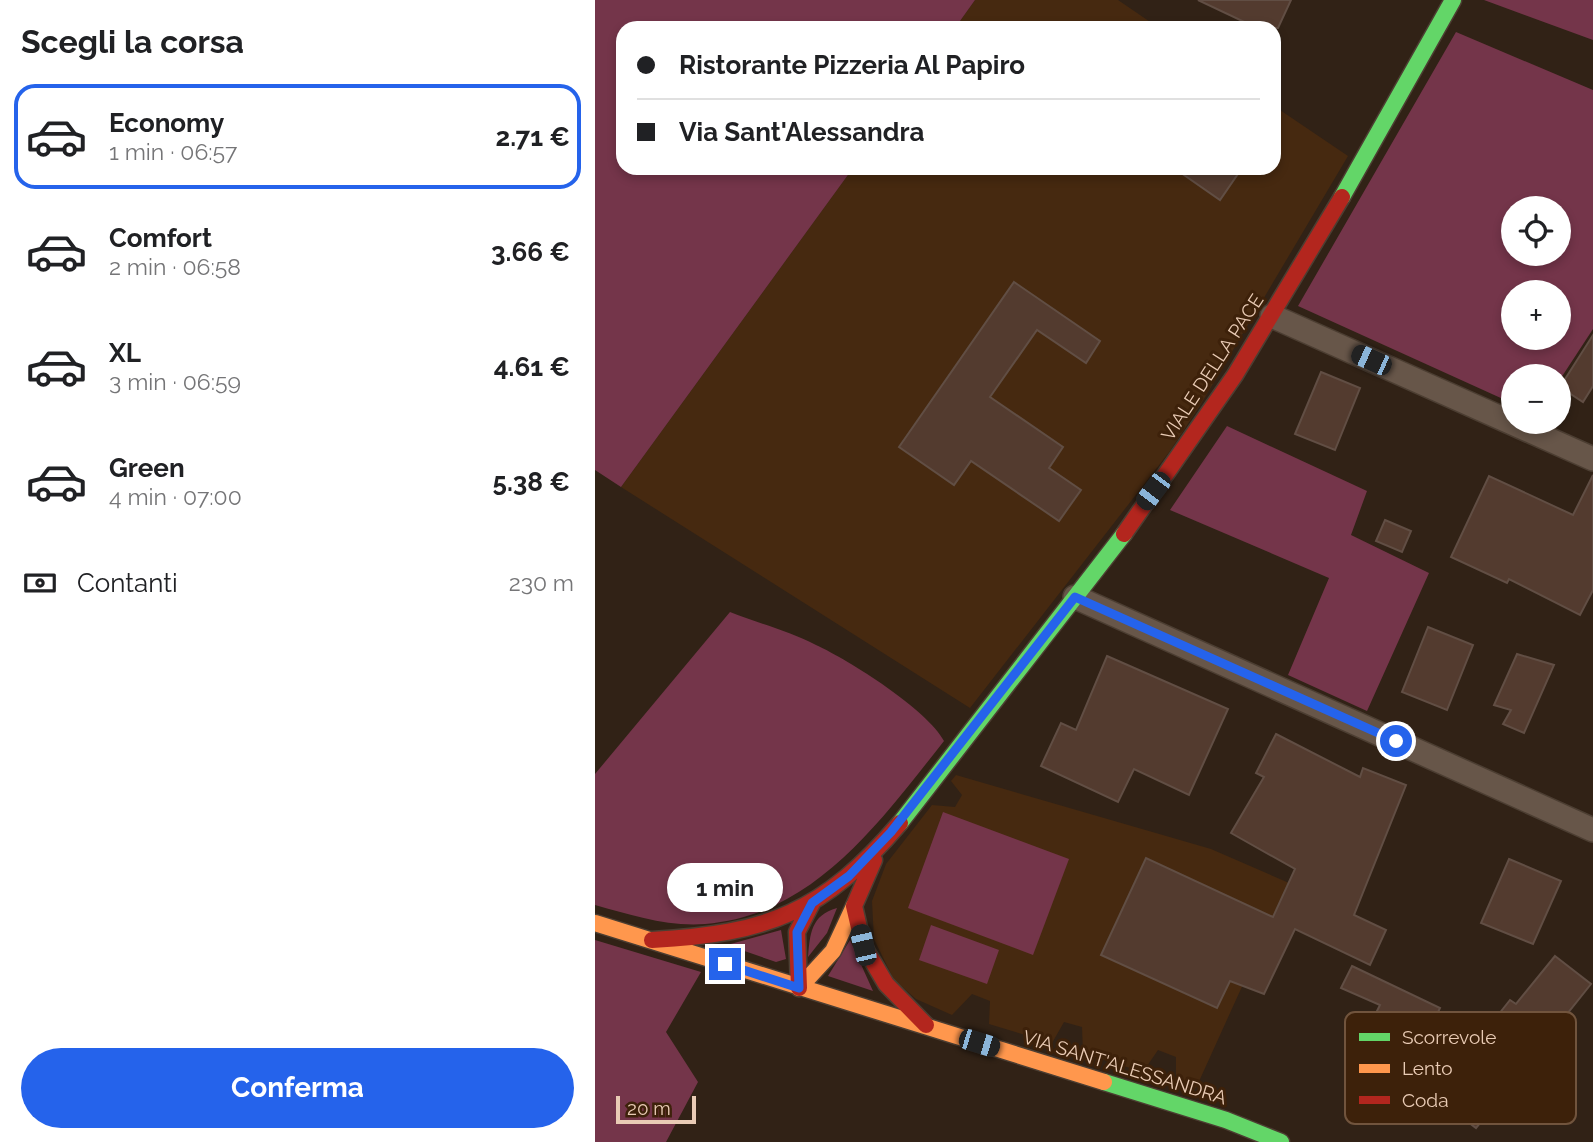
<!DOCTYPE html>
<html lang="it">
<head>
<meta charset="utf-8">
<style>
  body { margin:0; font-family:Raleway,sans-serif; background:#f6f6f6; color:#202124; height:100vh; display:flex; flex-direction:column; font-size:26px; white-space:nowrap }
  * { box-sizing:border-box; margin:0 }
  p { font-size:23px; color:#757577 }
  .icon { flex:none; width:38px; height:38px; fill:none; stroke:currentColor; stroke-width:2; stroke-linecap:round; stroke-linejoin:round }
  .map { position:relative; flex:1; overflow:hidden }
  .side { display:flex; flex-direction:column; background:#fff; width:595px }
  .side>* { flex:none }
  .hud { position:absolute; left:21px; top:21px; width:665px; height:154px; border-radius:21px; box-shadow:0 4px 10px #0003; display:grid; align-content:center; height:154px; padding:0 21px; background:#fff }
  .buttons { position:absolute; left:906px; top:196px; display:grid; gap:14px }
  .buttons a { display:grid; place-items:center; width:70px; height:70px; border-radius:50%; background:#fff; box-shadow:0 4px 10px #0003; font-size:35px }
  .scale { position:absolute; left:21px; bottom:18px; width:80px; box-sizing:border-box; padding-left:7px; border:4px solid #e9cbb5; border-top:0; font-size:19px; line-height:24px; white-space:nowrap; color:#e9cbb5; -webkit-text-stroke:5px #3d210a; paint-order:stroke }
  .end { position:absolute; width:32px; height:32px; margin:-16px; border:9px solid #2563eb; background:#fff; box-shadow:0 0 0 4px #fff }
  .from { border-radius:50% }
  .bubble { position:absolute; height:49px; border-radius:24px; background:#fff; box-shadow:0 4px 10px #0003; font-size:23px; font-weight:700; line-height:49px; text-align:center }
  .car { position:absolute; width:21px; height:42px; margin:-21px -10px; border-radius:9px; box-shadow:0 0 5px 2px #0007; background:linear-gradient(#222 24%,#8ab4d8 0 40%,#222 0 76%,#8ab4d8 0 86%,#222 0) }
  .hud b { display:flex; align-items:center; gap:24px; height:66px; font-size:26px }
  .hud b+b { border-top:2px solid #e0e0e0 }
  .hud i { width:18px; height:18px; background:#202124 }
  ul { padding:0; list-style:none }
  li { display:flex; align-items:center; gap:21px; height:105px; margin:0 14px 10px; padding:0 7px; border:4px solid transparent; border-radius:21px }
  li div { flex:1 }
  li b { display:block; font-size:26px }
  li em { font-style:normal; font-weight:700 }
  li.current { border-color:#2563eb }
  li>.icon { width:63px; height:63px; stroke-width:1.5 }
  h2 { padding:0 21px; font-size:32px; line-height:84px }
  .pay { display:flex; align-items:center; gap:18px; height:77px; padding:0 21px; font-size:26px }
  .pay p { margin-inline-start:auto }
  .primary-button { display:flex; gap:14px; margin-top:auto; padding:14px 21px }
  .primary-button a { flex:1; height:80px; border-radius:42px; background:#2563eb; color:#fff; font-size:28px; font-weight:700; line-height:80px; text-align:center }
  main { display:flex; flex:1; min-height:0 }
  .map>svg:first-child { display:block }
  .built { fill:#462910 }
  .green { fill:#74354a; fill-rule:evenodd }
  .building { fill:#533b2f; stroke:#614e44; stroke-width:2 }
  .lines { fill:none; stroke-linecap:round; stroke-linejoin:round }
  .street-casing { stroke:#4c3e32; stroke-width:26 }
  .fast-casing { stroke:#4c3e32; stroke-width:19 }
  .slow-casing { stroke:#4c3e32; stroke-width:19 }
  .jam-casing { stroke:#4c3e32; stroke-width:19 }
  .street { stroke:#675649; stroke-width:23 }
  .fast { stroke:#63d668; stroke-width:16 }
  .slow { stroke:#ff974d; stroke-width:16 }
  .jam { stroke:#b3261e; stroke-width:16 }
  .route { stroke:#2563eb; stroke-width:9 }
  .labels { text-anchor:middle; stroke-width:6; stroke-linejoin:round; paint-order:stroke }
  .street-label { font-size:19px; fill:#e9cbb5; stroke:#3d210a }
  .key { fill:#3d210a; stroke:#71543d; stroke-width:2 }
  .key-label { font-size:19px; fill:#e9cbb5 }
</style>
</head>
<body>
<main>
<section class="side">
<h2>Scegli la corsa</h2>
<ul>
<li class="current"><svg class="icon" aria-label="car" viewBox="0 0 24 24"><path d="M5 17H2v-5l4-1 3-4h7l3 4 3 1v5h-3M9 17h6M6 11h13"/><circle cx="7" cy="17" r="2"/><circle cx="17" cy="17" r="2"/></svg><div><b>Economy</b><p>1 min · 06:57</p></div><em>2.71 €</em></li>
<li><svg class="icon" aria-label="car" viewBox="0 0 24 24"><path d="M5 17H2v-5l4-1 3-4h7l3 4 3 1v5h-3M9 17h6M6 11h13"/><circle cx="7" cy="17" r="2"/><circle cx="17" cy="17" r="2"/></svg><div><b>Comfort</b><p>2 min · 06:58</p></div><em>3.66 €</em></li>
<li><svg class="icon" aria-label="car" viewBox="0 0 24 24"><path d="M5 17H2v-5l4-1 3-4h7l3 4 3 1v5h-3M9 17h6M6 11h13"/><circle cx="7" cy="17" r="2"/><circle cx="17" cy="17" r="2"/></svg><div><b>XL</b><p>3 min · 06:59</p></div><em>4.61 €</em></li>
<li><svg class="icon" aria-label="car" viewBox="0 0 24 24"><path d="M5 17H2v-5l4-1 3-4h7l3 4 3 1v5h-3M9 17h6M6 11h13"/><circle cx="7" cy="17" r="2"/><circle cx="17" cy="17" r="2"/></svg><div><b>Green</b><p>4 min · 07:00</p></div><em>5.38 €</em></li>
</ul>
<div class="pay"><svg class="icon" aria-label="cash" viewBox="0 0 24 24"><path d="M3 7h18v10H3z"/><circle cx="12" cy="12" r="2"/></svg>Contanti<p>230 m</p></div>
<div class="primary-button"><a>Conferma</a></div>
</section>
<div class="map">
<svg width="998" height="1142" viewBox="0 0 998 1142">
  <rect width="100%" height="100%" fill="#312216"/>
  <!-- built -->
  <path class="built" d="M 380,0 L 523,0 L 564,28 L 360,28 Z
    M 679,106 L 753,156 L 606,404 L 575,451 L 375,708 L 26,487 L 258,168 L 679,168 Z
    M 361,775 L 616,849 L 694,883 L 601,1088 L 581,1083 L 581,1057 L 563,1050 L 548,1072 L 488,1053 L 487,1027 L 469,1022 L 457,1043 L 394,1024 L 395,1001 L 377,994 L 357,1015 L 321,999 L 299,980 L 279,939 L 277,901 L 291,864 L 337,805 L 360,807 L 367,795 L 356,781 Z"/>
  <!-- green -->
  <path class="green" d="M 0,0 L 380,0 L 360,28 L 28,28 L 28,168 L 258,168 L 26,487 L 0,470 Z
    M 889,0 L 998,0 L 998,40 Z
    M 861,32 L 998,90 L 998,329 L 964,381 L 964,376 L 919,376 L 919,404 L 703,306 ZM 919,208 L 964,208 L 964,254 L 919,254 ZM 919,292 L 964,292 L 964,338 L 919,338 Z
    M 632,426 L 772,491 L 756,535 L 834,573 L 772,711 L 693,675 L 734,578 L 575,510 Z
    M 135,612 C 163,623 194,631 221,645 C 254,660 333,710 349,741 C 287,819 219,916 110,924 C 73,927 36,915 0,905 L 0,774 Z
    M 348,812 L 474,859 L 438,955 L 313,908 Z
    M 242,908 L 232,933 L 213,957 C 215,934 216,915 242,908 Z
    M 336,925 L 404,950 L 392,984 L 324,960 Z
    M 186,930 L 191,959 L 181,962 L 132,945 Z
    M 0,940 L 106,972 L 71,1032 L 103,1082 L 71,1142 L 0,1142 Z
    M 255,940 L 278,991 L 233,976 Z"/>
  <!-- building -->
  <path class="building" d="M 603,0 L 696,0 L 683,28 L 662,28 Z
    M 579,168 L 647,168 L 625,200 Z
    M 419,282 L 505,341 L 491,363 L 442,330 L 395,397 L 468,447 L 454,468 L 486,490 L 464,521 L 376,461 L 359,485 L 304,447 Z
    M 998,335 L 998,386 L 988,402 L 965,387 Z
    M 726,372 L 765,388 L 740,450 L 700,434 Z
    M 998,475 L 998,590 L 985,615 L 914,579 L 912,583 L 856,557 L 894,476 L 978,515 Z
    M 790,520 L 816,531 L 807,552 L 781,541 Z
    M 833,627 L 878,645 L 852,710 L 807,692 Z
    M 922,654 L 959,665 L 929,733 L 908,724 L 916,710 L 899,705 Z
    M 512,656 L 633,709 L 594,795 L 539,769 L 523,802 L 446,766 L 466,723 L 481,730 Z
    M 681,734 L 765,777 L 768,768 L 811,785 L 759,915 L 791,930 L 775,965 L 700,929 L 669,994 L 635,981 L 622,1008 L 506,955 L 551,858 L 678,917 L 700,869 L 636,833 L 669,777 L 661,773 Z
    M 914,859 L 966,881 L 938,944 L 886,923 Z
    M 960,956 L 996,984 L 881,1128 L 839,1096 L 915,1000 L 921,1004 Z
    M 757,966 L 845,1008 L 823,1054 L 773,1029 L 785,1005 L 746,988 Z"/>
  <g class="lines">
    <!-- street casing -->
    <g class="street-casing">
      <path id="street" d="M 677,316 L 998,459
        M 480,597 L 998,830"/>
    </g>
    <!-- fast casing -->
    <g class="fast-casing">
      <path id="fast" d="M 747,197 L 858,0
        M 305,823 L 529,534
        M 509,1082 L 631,1120 L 686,1142"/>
    </g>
    <!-- slow casing -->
    <g class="slow-casing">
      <path id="slow" d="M 0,923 L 509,1082
        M 204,988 L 238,951 L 259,906"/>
    </g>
    <!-- jam casing -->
    <g class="jam-casing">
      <path id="jam" d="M 529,534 L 640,375 L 747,197
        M 279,860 L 259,906 L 268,945 L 291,984 L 331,1025
        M 57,940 C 172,934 229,912 305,823
        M 204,988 L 202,932 L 217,903"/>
    </g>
    <!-- street -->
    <use href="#street" class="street"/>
    <!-- fast -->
    <use href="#fast" class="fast"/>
    <!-- slow -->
    <use href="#slow" class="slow"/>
    <!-- jam -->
    <use href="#jam" class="jam"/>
  </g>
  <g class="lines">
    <!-- route -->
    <path class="route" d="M 130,964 L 204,988 L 202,932 L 217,903 L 254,876 L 296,832 L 480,597 L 801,741"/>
  </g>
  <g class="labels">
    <!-- street labels -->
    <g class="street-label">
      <text transform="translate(617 367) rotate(-57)" y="7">VIALE DELLA PACE</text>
      <text transform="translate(530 1067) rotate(17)" y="7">VIA SANT'ALESSANDRA</text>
    </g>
  </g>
  <!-- legend -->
  <rect x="750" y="1012" width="231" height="112" rx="10" class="key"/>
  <rect x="764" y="1033" width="31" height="8" fill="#63d668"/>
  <rect x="764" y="1064" width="31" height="9" fill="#ff974d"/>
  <rect x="764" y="1096" width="31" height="8" fill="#b3261e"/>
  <g class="key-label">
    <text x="807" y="1044">Scorrevole</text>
    <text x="807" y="1075">Lento</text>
    <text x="807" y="1107">Coda</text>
  </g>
</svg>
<div class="buttons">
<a><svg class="icon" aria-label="locate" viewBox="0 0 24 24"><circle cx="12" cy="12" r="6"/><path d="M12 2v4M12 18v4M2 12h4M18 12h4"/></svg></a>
<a>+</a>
<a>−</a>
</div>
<div class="scale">20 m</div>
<i class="end from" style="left:801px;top:741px"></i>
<i class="end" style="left:130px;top:964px"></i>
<div class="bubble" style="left:72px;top:863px;width:116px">1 min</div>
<i class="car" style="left:776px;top:360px;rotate:294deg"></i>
<i class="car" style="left:558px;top:491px;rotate:217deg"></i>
<i class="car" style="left:268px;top:945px;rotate:347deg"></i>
<i class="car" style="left:384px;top:1043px;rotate:107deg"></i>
<div class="hud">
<b><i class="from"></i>Ristorante Pizzeria Al Papiro</b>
<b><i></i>Via Sant'Alessandra</b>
</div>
</div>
</main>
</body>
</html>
